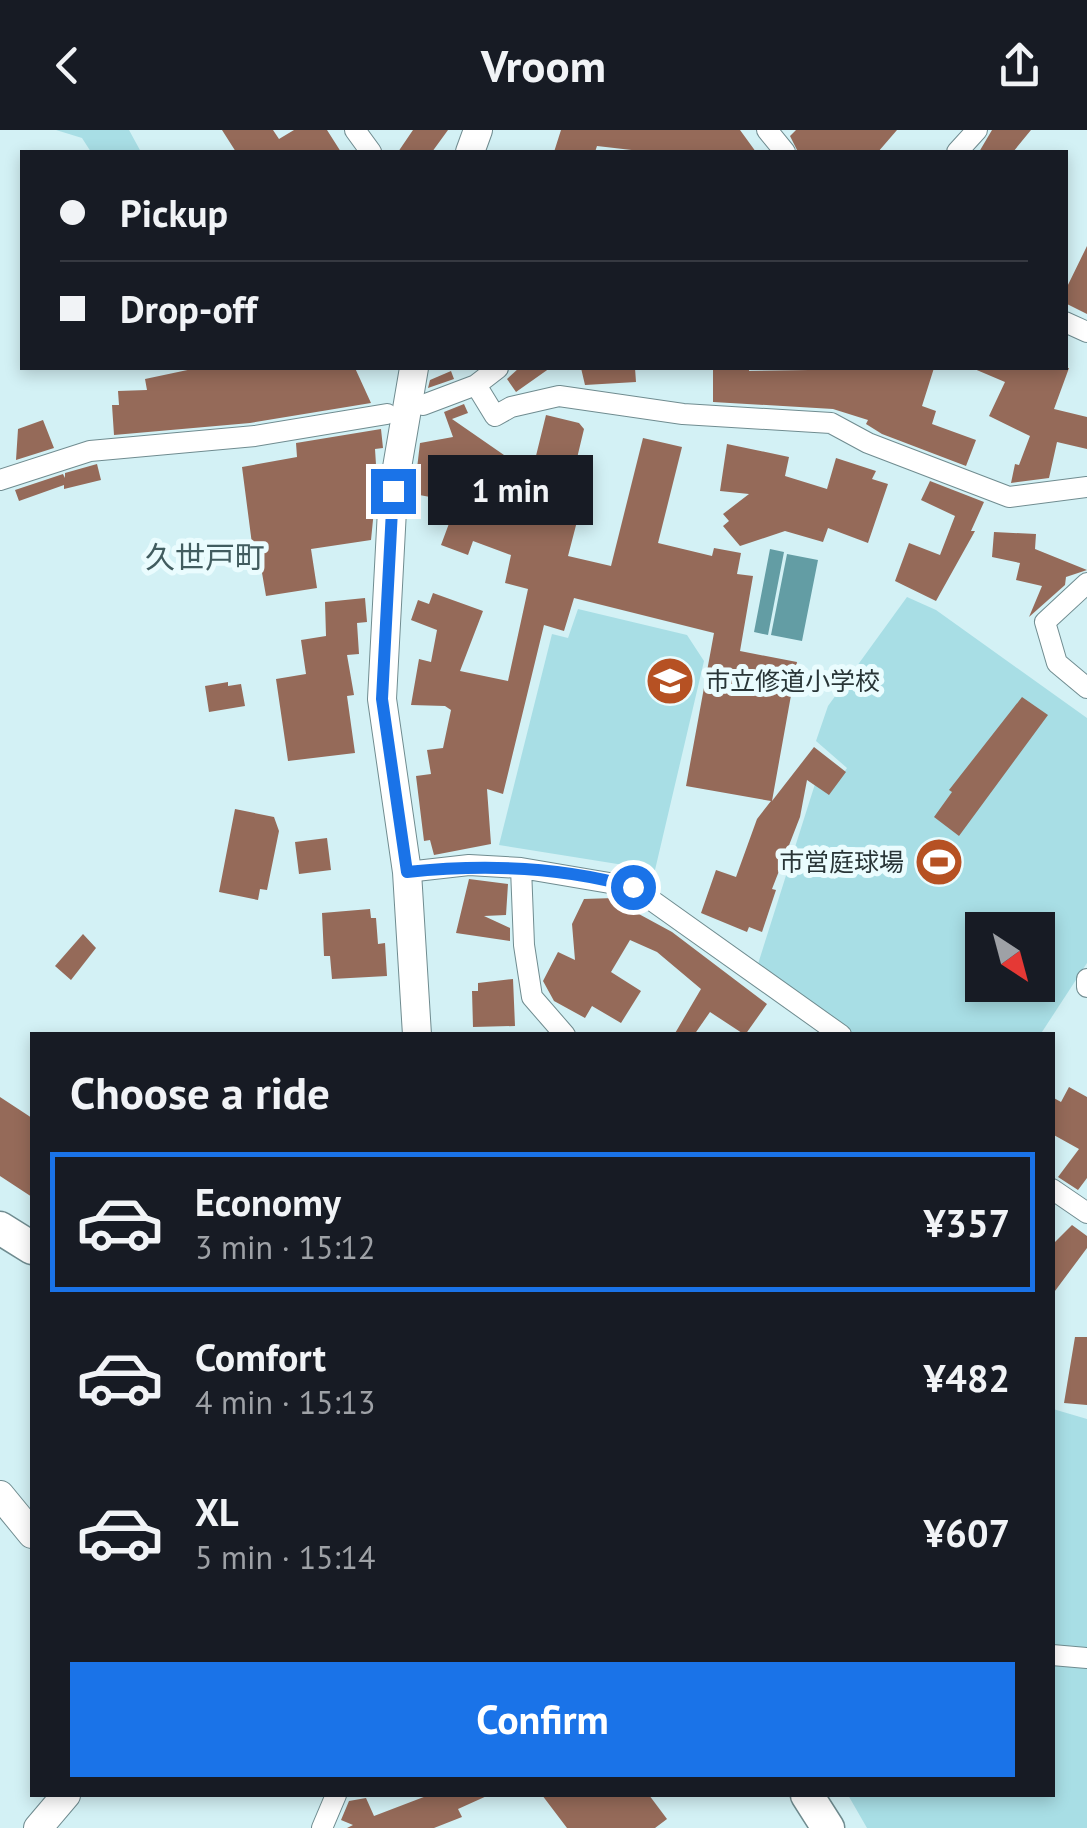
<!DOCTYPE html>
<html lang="en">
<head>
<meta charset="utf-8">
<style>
  body { margin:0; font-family:"PT Sans","Noto Sans JP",sans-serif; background:#242831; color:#f1f3f6; height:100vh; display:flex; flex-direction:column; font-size:38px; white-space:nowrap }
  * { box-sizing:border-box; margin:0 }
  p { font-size:32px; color:#9ea1a6 }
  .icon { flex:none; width:55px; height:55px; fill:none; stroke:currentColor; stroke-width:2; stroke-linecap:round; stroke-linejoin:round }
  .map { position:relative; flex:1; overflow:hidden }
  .details { position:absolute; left:30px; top:902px; width:1025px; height:765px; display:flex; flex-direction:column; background:#171b24; border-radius:0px; box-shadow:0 5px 15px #0003 }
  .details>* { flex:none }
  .top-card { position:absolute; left:20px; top:20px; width:1048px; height:220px; border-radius:0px; box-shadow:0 5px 15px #0003; display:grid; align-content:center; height:220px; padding:0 40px; background:#171b24 }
  .needle { width:65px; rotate:144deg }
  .fabs { position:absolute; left:965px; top:782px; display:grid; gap:20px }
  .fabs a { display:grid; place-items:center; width:90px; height:90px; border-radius:0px; background:#171b24; box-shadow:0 5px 15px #0003; font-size:50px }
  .end { position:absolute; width:45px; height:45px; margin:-22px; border:12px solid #1a73e8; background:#fff; box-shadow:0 0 0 5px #fff }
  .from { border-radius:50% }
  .bubble { position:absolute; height:70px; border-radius:0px; background:#171b24; box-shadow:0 5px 15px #0003; font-size:32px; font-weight:700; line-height:70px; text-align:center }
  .top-card b { display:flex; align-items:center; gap:35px; height:95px; font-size:38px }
  .top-card b+b { border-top:2px solid #363941 }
  .top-card i { width:25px; height:25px; background:#f1f3f6 }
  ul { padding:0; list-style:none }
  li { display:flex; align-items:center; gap:30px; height:140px; margin:0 20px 15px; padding:0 20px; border:5px solid transparent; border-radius:0px }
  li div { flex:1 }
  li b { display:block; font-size:38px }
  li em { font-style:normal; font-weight:700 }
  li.selected { border-color:#1a73e8 }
  li>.icon { width:90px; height:90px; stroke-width:1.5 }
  h2 { padding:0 40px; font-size:45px; line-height:120px }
  .cta { display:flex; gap:20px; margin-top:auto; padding:20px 40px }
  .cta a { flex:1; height:115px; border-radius:0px; background:#1a73e8; color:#fff; font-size:40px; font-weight:700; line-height:115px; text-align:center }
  header { display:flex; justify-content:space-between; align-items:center; height:130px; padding:0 40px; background:#171b24; font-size:45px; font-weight:700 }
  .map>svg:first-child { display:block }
  .green { fill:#a8dee5; fill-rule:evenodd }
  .water { fill:#639da4 }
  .building { fill:#956a59 }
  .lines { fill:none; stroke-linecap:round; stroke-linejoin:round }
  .street-casing { stroke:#708c90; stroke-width:22 }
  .secondary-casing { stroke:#708c90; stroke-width:30 }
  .primary-casing { stroke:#708c90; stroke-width:35 }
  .street { stroke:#fff; stroke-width:20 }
  .secondary { stroke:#fff; stroke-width:28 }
  .primary { stroke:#fff; stroke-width:32 }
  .route { stroke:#1a73e8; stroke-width:12 }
  .labels { text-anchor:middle; stroke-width:10; stroke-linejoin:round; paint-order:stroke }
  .poi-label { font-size:25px; fill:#293537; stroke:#eafcfe; text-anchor:start }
  .quarter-label { font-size:30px; fill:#415c5f; stroke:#eafcfe }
</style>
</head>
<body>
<header><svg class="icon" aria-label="back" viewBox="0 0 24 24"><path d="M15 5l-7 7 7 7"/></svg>Vroom<svg class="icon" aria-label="share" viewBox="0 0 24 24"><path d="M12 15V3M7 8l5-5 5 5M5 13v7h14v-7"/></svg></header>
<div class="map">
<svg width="1087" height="1698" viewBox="0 0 1087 1698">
  <rect width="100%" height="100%" fill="#d3f1f5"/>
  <!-- green -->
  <path class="green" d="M 56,0 L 129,0 L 141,22 L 91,22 L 82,8 Z
    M 907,467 L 936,480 L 1087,588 L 1087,833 L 1040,905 L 855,905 L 758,834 L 815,654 L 830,663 L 847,638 L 816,611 L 828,576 ZM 982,800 L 1038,800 L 1038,855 L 982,855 Z
    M 578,479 L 687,505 L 704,531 L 655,740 L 499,715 L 552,504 L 568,508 Z
    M 1053,1279 L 1087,1289 L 1087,1698 L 867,1698 L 848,1665 L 1052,1665 Z"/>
  <!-- water -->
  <path class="water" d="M 770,419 L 784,422 L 768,505 L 754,502 Z
    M 787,424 L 818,430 L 802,511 L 771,505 Z"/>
  <!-- building -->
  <path class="building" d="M 222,0 L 273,0 L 279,9 L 294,0 L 327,0 L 341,22 L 236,22 Z
    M 413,0 L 448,0 L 432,22 L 398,22 Z
    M 561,0 L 740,0 L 756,22 L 649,22 L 597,16 L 595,22 L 554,22 Z
    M 796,0 L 897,0 L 878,22 L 798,22 L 790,6 Z
    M 992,0 L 1031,0 L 1013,22 L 979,22 Z
    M 1087,116 L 1087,184 L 1065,173 L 1065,161 Z
    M 197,238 L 355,238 L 371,273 L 250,293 L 114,305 L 112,275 L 119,275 L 118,261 L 147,260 L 145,249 Z
    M 519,238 L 550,238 L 516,262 L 507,249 Z
    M 581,238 L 635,238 L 636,252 L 585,255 Z
    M 713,238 L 749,238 L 749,241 L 934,238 L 922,276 L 936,281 L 932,294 L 976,310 L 966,336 L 882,304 L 866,294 L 868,290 L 833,279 L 713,272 Z
    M 972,238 L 1069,238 L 1054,279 L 1087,287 L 1087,319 L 1057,312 L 1049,348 L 1011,353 L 1015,334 L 1019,335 L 1030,306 L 989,286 L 1005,252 Z
    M 451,241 L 454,249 L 428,258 L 430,250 Z
    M 464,274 L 468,283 L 452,289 L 504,325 L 480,365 L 522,383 L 546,285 L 579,293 L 584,299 L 572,349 L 587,353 L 568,426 L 611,436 L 643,308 L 682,317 L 658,413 L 712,426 L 714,418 L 741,423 L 737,444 L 753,446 L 740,521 L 797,532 L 772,671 L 814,617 L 846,642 L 829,665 L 807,650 L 800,687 L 772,759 L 776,760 L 762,802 L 749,797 L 747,802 L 701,783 L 716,740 L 736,747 L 757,689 L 771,671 L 686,656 L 714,503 L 574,468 L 564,501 L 544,495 L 503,664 L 487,659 L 491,714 L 434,725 L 430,710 L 424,711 L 416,646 L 431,644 L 427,620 L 443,618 L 451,580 L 445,576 L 411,575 L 419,529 L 431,532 L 437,500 L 411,490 L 418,470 L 429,474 L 433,463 L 483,481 L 460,541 L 508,551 L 528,459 L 505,453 L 511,425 L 473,411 L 468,425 L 441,415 L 457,372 L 414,364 L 420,313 L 453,307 L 444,282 Z
    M 43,290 L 54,318 L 16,330 L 18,299 Z
    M 381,299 L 383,318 L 375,319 L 377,350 L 369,351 L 374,380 L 371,410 L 311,419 L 317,458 L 266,466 L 257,414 L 252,414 L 242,337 L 297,327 L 296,313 Z
    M 727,314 L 789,327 L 785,346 L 827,359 L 836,328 L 876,341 L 872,349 L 888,354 L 868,413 L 828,398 L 823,412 L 785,401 L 740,416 L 723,396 L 729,391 L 723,384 L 749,364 L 720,361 Z
    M 97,334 L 101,350 L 64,359 L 64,355 L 19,371 L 15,360 L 63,344 L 65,348 L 65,343 Z
    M 930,351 L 984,372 L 971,401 L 975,401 L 936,471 L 895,451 L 909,413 L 940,425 L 955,386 L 921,370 Z
    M 994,402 L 1036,404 L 1035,419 L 1087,440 L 1066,447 L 1065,455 L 1029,487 L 1042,456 L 1016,450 L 1020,433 L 992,427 Z
    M 365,468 L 367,492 L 357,493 L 359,524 L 347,525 L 354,565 L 347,566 L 355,623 L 288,631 L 276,549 L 306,544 L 301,510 L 326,506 L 325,472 Z
    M 228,552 L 228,556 L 241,554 L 245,576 L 209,582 L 205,556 Z
    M 1022,567 L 1048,585 L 959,706 L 934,687 L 952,662 L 949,660 Z
    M 235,679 L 274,687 L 279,701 L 267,760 L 260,759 L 258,770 L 219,762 Z
    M 327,708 L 331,740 L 299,744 L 295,712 Z
    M 469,749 L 508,754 L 506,785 L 484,786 L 510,798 L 510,811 L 456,803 Z
    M 614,768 L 628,770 L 640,778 L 637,783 L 672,802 L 767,874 L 745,905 L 710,882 L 694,905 L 674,905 L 701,859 L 657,822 L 630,810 L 611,842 L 641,861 L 621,893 L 592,876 L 585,888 L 554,871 L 543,851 L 558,822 L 575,830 L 572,794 L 584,769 Z
    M 370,779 L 371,788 L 376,788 L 378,814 L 385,813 L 387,846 L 332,849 L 330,826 L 324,826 L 322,783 Z
    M 83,804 L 96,818 L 71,850 L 55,836 Z
    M 513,849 L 515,896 L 473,897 L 472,861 L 478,861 L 478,853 Z
    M 1069,957 L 1087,967 L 1087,1048 L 1078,1060 L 1058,1047 L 1079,1019 L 1052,1004 L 1052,967 L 1061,972 Z
    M 0,967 L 32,988 L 32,1067 L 0,1046 Z
    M 1072,1095 L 1087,1106 L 1087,1118 L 1052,1165 L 1052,1115 Z
    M 1075,1207 L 1087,1207 L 1087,1275 L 1064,1273 Z
    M 429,1665 L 489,1665 L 458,1679 L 462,1687 L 434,1698 L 347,1698 L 353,1695 L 341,1690 L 349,1671 L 366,1668 L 374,1686 Z
    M 542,1665 L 649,1665 L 667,1689 L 655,1698 L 567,1698 Z"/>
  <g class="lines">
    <!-- street casing -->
    <g class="street-casing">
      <path id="street" d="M 355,0 L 371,22
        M 767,0 L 785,22
        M 957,22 L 977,0
        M 1065,192 L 1087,202
        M 476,255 L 495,286 L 511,277 L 559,266 L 683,284 L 831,293 L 868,313 L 1009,367 L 1087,357
        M 423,275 L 476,255 L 498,238
        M 0,350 L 90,321 L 255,306 L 387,284
        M 1087,453 L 1045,492 L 1057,533 L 1087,558
        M 521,738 L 524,815 L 532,867 L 565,905
        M 407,742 L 469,735 L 521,738 L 633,757 L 841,905
        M 1087,849 L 1087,857
        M 1052,1059 L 1087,1083
        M 1052,1525 L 1087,1528
        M 322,1698 L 336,1665"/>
    </g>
    <!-- secondary casing -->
    <g class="secondary-casing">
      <path id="secondary" d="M 470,22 L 478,0
        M 414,238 L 393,361 L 382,569 L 407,742 L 417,905
        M 0,1365 L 32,1404
        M 38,1698 L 66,1665"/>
    </g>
    <!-- primary casing -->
    <g class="primary-casing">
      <path id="primary" d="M 0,1098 L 32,1118
        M 807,1665 L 828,1698"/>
    </g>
    <!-- street -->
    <use href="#street" class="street"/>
    <!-- secondary -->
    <use href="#secondary" class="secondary"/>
    <!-- primary -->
    <use href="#primary" class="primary"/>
  </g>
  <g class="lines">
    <!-- route -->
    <path class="route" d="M 393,361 L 382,569 L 407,742 C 483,734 559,736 633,757"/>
  </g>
  <!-- icons -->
  <defs>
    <g id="school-disc" transform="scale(2.5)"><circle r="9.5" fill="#b65123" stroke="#eafcfe"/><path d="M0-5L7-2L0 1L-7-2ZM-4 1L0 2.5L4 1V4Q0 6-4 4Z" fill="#fff"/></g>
    <g id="stadium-disc" transform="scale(2.5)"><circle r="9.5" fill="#b65123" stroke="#eafcfe"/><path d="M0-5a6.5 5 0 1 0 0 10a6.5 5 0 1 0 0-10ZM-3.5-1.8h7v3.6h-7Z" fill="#fff"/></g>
  </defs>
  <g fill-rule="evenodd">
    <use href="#school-disc" x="670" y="551"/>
    <use href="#stadium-disc" x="939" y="732"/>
  </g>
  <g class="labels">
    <!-- poi labels -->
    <g class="poi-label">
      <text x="705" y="560">市立修道小学校</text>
      <text x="904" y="741" text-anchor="end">市営庭球場</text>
    </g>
    <!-- quarter labels -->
    <g class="quarter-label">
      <text x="205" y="438">久世戸町</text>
    </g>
  </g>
</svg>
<div class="fabs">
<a><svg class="needle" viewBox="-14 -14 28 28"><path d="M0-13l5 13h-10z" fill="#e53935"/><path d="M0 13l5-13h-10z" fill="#9ea1a6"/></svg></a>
</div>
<i class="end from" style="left:633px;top:757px"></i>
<i class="end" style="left:393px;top:361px"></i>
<div class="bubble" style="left:428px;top:325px;width:165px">1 min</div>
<div class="top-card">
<b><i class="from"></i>Pickup</b>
<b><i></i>Drop-off</b>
</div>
<section class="details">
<h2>Choose a ride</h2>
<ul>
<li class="selected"><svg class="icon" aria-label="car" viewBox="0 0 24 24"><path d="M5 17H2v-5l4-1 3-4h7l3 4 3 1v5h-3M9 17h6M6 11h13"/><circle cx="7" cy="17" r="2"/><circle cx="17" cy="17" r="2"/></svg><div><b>Economy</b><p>3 min · 15:12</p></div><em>¥357</em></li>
<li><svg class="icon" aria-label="car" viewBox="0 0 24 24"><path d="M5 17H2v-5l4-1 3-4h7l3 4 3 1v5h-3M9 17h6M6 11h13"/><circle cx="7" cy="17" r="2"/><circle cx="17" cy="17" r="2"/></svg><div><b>Comfort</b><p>4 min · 15:13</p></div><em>¥482</em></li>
<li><svg class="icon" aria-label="car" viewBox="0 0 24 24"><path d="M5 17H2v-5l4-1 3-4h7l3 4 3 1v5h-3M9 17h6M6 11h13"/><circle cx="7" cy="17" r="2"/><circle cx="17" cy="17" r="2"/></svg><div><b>XL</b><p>5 min · 15:14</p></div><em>¥607</em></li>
</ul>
<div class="cta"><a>Confirm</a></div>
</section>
</div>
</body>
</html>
